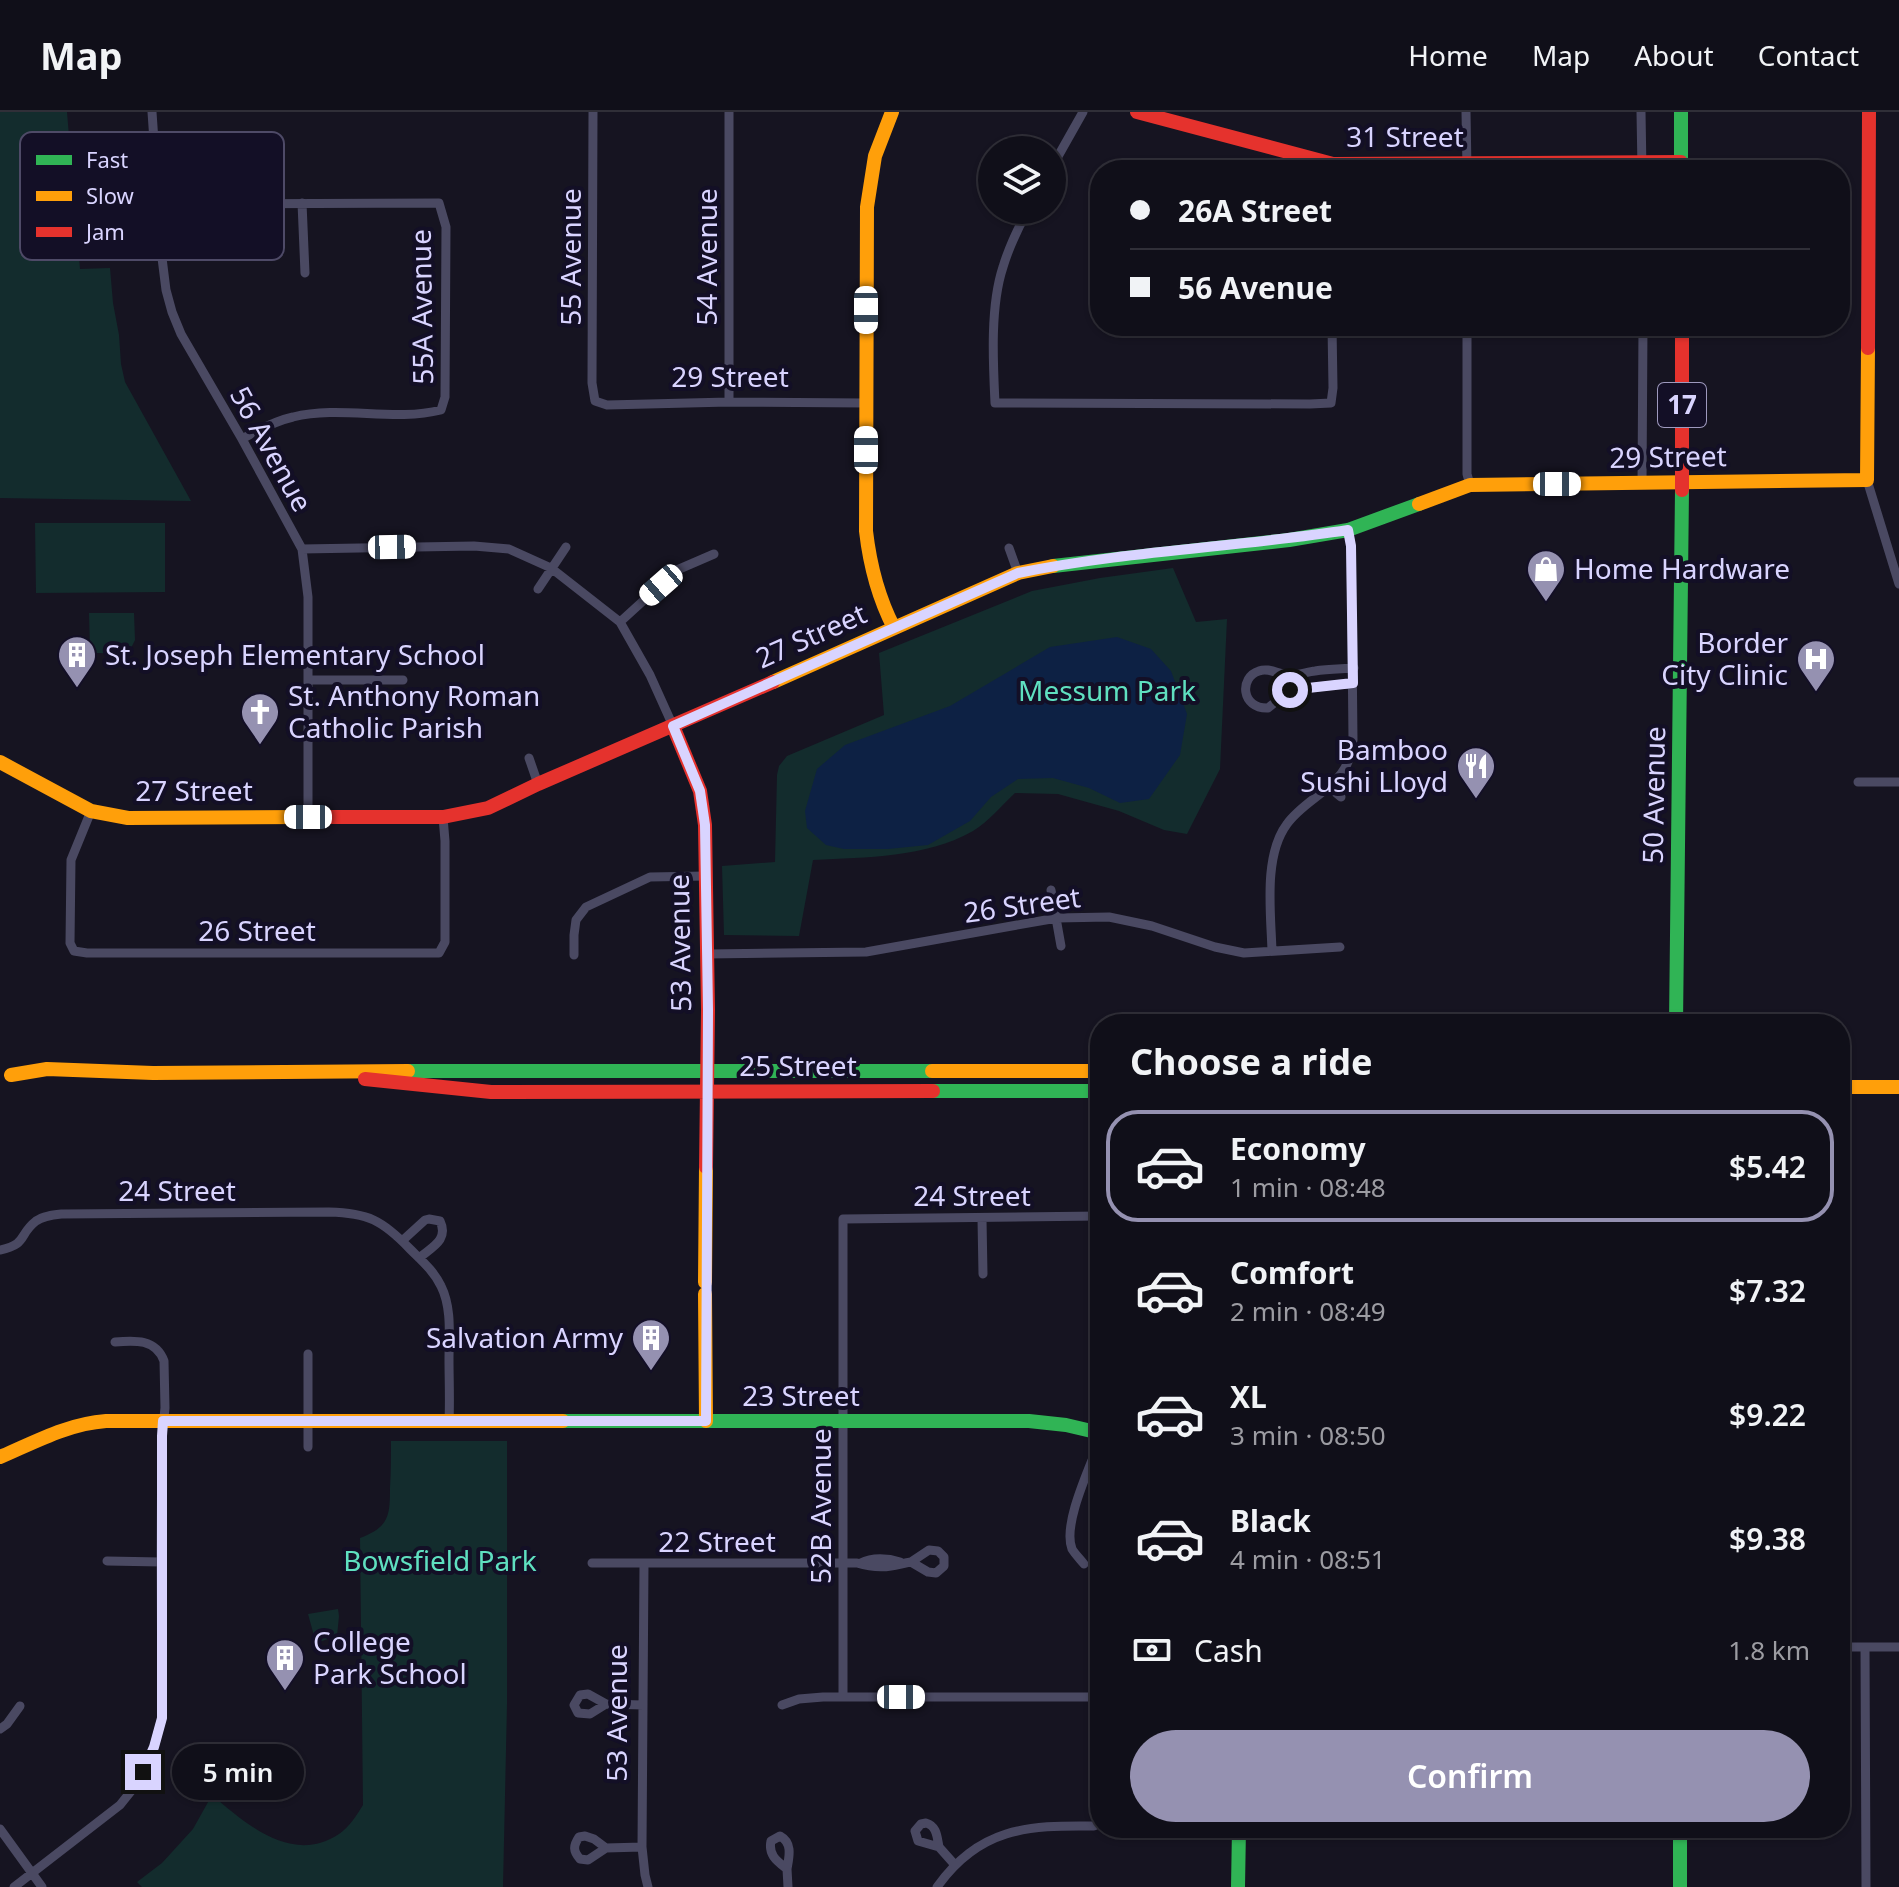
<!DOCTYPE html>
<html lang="en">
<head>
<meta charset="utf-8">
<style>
  body { margin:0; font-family:"Noto Sans",sans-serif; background:#191822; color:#f1f3f6; height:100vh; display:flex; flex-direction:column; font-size:30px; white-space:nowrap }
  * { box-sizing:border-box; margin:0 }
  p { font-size:26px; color:#9c9ca2 }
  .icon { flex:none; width:44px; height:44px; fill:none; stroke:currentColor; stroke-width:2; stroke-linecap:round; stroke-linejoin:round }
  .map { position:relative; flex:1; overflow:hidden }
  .drawer { position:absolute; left:1090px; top:902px; width:760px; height:824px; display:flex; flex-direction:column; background:#100f19; border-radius:32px; box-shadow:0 2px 6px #0004,0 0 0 2px #302f38 }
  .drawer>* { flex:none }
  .guide { position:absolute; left:1090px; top:48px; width:760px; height:176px; border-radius:32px; box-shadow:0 2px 6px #0004,0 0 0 2px #302f38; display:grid; align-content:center; height:176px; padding:0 40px; background:#100f19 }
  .buttons { position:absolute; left:978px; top:24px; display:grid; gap:16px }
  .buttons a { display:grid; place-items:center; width:88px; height:88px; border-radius:50%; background:#100f19; box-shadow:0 2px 6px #0004,0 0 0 2px #302f38; font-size:40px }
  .end { position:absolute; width:36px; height:36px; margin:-18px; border:10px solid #d9d4ff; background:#111; box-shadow:0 0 0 4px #111 }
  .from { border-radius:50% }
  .bubble { position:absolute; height:56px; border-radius:28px; background:#100f19; box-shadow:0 2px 6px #0004,0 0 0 2px #302f38; font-size:26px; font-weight:600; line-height:56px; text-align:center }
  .car { position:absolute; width:24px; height:48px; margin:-24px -12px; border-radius:10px; box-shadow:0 0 6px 2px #0007; background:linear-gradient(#fff 24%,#345 0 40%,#fff 0 76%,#345 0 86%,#fff 0) }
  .guide b { display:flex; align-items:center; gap:28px; height:76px; font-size:30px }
  .guide b+b { border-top:2px solid #302f38 }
  .guide i { width:20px; height:20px; background:#f1f3f6 }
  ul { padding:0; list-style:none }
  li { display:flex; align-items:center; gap:24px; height:112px; margin:0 16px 12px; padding:0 24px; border:4px solid transparent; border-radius:32px }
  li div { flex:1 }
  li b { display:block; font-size:30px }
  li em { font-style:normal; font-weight:600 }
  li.on { border-color:#9591b1 }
  li>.icon { width:72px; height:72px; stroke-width:1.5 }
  h2 { padding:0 40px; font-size:36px; line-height:96px }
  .pay { display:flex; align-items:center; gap:20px; height:88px; padding:0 40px; font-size:30px }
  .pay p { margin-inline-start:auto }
  .primary-button { display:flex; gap:16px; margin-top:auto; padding:16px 40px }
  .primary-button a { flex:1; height:92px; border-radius:48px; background:#9591b1; color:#fff; font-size:32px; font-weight:600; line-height:92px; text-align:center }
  header { display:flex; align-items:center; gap:48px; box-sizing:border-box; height:112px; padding:0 40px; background:#100f19; border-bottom:2px solid #302f38 }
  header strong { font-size:38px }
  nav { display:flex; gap:44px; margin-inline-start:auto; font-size:28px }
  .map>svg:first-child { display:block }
  .green { fill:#132c2d }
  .water { fill:#0d2144 }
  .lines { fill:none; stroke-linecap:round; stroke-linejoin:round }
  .street { stroke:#4a4962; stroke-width:9 }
  .fast { stroke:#30b455; stroke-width:14 }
  .slow { stroke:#ff9f0a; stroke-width:14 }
  .jam { stroke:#e5322d; stroke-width:14 }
  .route { stroke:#d9d4ff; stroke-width:10 }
  .labels { text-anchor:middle; stroke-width:8; stroke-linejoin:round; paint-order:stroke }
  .shield { fill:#130f26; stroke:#9e99be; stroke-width:2 }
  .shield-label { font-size:26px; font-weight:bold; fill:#d9d4ff }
  .street-label { font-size:28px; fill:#d9d4ff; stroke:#130f26 }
  .poi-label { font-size:28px; fill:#d9d4ff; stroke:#130f26; text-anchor:start }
  .park-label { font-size:28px; fill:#5fe0c0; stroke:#130f26 }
  .key { fill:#130f26; stroke:#4e4a67; stroke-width:2 }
  .key-label { font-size:22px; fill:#d9d4ff }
</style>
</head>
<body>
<header>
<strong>Map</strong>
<nav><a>Home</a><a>Map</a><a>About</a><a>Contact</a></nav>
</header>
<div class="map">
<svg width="1899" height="1775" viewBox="0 0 1899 1775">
  <rect width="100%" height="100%" fill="#161421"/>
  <!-- green -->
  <path class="green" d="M 0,0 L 67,0 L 80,157 L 110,156 L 113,191 L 119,223 L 121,252 L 125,270 L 191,389 L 0,386 Z
    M 35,411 L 165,411 L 165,480 L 36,481 Z
    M 1173,456 L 1196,510 L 1227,507 L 1220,657 L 1187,722 L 1164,718 L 1119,699 L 1058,682 L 1015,681 C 1002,693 988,710 973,719 C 925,746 867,745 813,748 L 799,824 L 724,823 L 722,754 L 775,750 L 777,663 L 779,654 L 787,644 L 884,603 L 879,541 L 1032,479 L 1100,466 Z
    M 89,501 L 134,501 L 135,528 L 128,542 L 97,541 L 90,537 Z
    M 391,1329 L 507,1329 L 507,1592 L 503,1775 L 142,1775 L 137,1770 L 162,1751 L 193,1717 L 212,1683 C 247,1713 293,1753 339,1722 C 349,1715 357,1703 363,1693 L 360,1426 C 389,1415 390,1404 390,1376 C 391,1360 391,1345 391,1329 Z
    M 338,1497 L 339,1504 L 337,1524 L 316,1531 L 308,1502 Z"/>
  <!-- water -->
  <path class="water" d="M 1117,525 L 1151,537 L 1171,559 L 1187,602 L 1180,643 L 1149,687 L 1120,691 L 1089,676 L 1053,666 L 1018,667 L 991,685 L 970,709 L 928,733 L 888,737 L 844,737 L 826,733 L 807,716 L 805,699 L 817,657 L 845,633 L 950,594 L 1050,535 Z"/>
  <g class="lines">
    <!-- street -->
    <path class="street" d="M 152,0 L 162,146 L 166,178 L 172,200 L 181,222 L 242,327 L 302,437 L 308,485 L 308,705
      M 593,0 L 592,271 L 595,289 L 607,293 L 729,290 L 865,291
      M 729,0 L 729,290
      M 1466,0 L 1467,57
      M 1641,0 L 1642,58
      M 1052,55 L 1083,0
      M 302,91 L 305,161
      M 159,92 L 439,91 L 446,115 L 445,285 L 441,298 C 393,310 341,293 293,305 C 275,309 258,318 242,327
      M 1028,98 C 1018,116 1009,135 1003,155 C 990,194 993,250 995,291 L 1310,292 L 1331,291 L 1333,276 L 1332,214
      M 1467,214 L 1467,362 L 1470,373
      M 1867,368 L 1899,472
      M 1642,372 L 1643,214
      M 1009,436 L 1018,461
      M 302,437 L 474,434 L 509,437 L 551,456 L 620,510 L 650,563 L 673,614
      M 538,477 L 566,435
      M 620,510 L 677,458 L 714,442
      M 309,568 L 403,568
      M 1353,571 L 1290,578 L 1268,596 C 1241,597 1239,565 1259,559 C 1269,555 1279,563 1290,563 C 1298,563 1307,560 1315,559 C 1328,557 1341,557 1354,556
      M 529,646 L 538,672
      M 1858,670 L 1899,670
      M 1329,675 L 1341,685
      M 91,699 L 71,748 L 70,831 L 74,839 L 87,841 L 439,841 L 445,830 L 445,729 L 443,705
      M 1051,778 L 1061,834
      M 1272,839 C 1271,802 1263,744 1287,712 C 1303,689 1335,678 1347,652 C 1351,645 1351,635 1353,628 L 1351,434 L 1348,418
      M 707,842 L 866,840 L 1057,806 L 1109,805 L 1152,814 L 1215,835 L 1244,841 L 1340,835
      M 574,843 L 574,823 L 576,808 L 586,795 L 650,765 L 705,764
      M 982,1107 L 983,1162
      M 402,1129 L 425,1108 L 429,1107 L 440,1109 C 449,1128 432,1135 419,1146
      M 0,1138 C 28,1132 18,1123 36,1109 C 43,1104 53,1103 62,1102 L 329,1100 C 368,1101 382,1108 410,1137 C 421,1148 434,1159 441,1174 C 452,1196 449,1223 449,1247 C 449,1268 450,1288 449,1309
      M 308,1335 L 308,1242
      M 929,1438 L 938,1439 L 944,1445 L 944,1454 L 936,1461 L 928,1460 L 911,1450 Z
      M 107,1449 L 161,1450
      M 592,1451 L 857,1451 C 867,1454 879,1456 891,1454 C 898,1453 904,1451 911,1450
      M 861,1451 C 872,1445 888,1446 900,1450
      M 644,1452 L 642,1735 L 645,1763 L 648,1775
      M 1084,1452 C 1080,1447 1075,1442 1072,1437 C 1062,1412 1091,1353 1100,1328
      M 1840,1535 L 1899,1535
      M 1865,1535 L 1866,1775
      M 588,1582 L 606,1592 L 590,1602 L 578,1601 L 574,1593 L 580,1583 Z
      M 843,1585 L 843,1107 L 1100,1104
      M 606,1592 L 643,1593
      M 782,1593 L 799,1587 L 823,1585 L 1089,1585 L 1100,1590
      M 0,1617 L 7,1612 L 20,1594
      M 926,1711 C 937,1714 937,1725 939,1735 L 918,1729 L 915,1719 L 921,1712 Z
      M 0,1717 L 42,1775
      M 585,1724 L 594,1727 L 606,1736 L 588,1748 L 580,1747 C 573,1739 573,1734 579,1725 Z
      M 780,1724 C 793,1731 789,1745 787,1757 C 777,1749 768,1743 771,1729 Z
      M 939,1735 L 955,1753
      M 606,1736 L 642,1735
      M 787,1757 L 788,1775
      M 14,1775 L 120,1693 L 132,1678 L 143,1660 L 154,1635 L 162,1606 L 161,1441 L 162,1324 L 165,1296 L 164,1249 C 156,1227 135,1228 115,1230
      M 937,1775 C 979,1716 1027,1713 1094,1714 L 1100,1711"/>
    <!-- fast -->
    <path class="fast" d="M 1681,0 L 1681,58
      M 1053,454 L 1289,428 L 1348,418 L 1419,392
      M 1676,912 L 1682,378
      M 408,959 L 932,959
      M 933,979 L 1100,979
      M 563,1309 L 1029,1309 L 1066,1313 L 1100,1321
      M 1680,1716 L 1680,1775
      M 1238,1775 L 1239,1716"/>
    <!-- slow -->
    <path class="slow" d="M 892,0 L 875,44 L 867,95 L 866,419 C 870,454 878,485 894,516
      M 1419,392 L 1470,373 L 1867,368 L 1868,236
      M 773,570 L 1018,461 L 1053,454
      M 0,650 L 91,699 L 128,706 L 306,705
      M 932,959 L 1100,959
      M 11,963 L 47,957 L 153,961 L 408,959
      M 1840,975 L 1899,975
      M 705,1170 L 706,1055
      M 705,1182 L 706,1309
      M 0,1345 C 35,1330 67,1312 106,1309 L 563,1309"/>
    <!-- jam -->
    <path class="jam" d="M 1137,0 L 1333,52 L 1681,50
      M 1868,236 L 1869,0
      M 1682,378 L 1682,214
      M 673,614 L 700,679 L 705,713 L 708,898 L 706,1055
      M 306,705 L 443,705 L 488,696 L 538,672 L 773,570
      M 365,967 L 491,980 L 933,979"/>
  </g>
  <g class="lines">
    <!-- route -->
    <path class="route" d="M 143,1660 L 154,1635 L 162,1606 L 162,1324 L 163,1309 L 706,1309 L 708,898 L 705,713 L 700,679 L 673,614 L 1018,461 C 1126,439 1238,435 1348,418 L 1351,434 L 1353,571 L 1290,578"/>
  </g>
  <!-- icons -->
  <defs>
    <g id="shop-pin" transform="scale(2)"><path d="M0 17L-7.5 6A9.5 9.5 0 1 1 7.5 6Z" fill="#9591b1" stroke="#130f26"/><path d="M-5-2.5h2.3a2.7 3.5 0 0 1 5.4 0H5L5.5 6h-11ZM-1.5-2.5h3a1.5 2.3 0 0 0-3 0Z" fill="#fff"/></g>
    <g id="building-pin" transform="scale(2)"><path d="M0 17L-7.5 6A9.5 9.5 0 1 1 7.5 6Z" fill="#9591b1" stroke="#130f26"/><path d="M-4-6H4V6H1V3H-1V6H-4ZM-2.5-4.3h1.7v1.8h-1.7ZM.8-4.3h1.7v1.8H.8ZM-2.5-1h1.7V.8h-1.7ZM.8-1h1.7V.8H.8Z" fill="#fff"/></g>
    <g id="hospital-pin" transform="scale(2)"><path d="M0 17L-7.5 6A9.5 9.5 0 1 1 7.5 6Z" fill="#9591b1" stroke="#130f26"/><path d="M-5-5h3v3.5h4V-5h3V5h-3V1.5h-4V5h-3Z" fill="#fff"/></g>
    <g id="church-pin" transform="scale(2)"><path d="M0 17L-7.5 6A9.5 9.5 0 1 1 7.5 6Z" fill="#9591b1" stroke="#130f26"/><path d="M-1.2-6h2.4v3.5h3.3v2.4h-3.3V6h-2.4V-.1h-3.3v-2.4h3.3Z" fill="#fff"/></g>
    <g id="restaurant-pin" transform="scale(2)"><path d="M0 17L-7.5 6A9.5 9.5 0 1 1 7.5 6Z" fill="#9591b1" stroke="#130f26"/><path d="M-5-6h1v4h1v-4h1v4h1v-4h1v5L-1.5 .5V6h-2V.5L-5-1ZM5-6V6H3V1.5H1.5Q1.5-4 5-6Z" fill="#fff"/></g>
  </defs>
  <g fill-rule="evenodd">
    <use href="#shop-pin" x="1546" y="457"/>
    <use href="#building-pin" x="77" y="543"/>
    <use href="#hospital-pin" x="1816" y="547"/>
    <use href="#church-pin" x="260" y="600"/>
    <use href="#restaurant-pin" x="1476" y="654"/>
    <use href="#building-pin" x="651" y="1226"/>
    <use href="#building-pin" x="285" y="1546"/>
  </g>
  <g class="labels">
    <!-- shield labels -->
    <rect class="shield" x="1658" y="271" width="48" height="44" rx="6"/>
    <g class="shield-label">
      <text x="1682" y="302">17</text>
    </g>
    <!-- street labels -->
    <g class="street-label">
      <text x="1405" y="35">31 Street</text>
      <text transform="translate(571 145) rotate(-90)" y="10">55 Avenue</text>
      <text transform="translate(707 145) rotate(-90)" y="10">54 Avenue</text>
      <text transform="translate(422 195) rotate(-91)" y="10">55A Avenue</text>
      <text x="730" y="275">29 Street</text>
      <text transform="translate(271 337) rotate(61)" y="10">56 Avenue</text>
      <text transform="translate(1668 345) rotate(-1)" y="10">29 Street</text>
      <text transform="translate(811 524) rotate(-24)" y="10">27 Street</text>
      <text x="194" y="689">27 Street</text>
      <text transform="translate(1654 683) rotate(-89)" y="10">50 Avenue</text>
      <text transform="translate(1022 793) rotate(-8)" y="10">26 Street</text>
      <text x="257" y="829">26 Street</text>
      <text transform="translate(680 831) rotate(-91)" y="10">53 Avenue</text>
      <text x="798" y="964">25 Street</text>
      <text x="177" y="1089">24 Street</text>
      <text x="972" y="1094">24 Street</text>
      <text x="801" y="1294">23 Street</text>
      <text transform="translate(821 1394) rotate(-90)" y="10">52B Avenue</text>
      <text x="717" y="1440">22 Street</text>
      <text transform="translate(617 1601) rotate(-90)" y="10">53 Avenue</text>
    </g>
    <!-- poi labels -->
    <g class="poi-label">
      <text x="1574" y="467">Home Hardware</text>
      <text x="1788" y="541" text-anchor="end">Border<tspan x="1788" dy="32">City Clinic</tspan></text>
      <text x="105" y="553">St. Joseph Elementary School</text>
      <text x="288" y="594">St. Anthony Roman<tspan x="288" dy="32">Catholic Parish</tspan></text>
      <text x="1448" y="648" text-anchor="end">Bamboo<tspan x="1448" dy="32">Sushi Lloyd</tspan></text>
      <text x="623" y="1236" text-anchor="end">Salvation Army</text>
      <text x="313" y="1540">College<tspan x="313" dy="32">Park School</tspan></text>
    </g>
    <!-- park labels -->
    <g class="park-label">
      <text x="1107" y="589">Messum Park</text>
      <text x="440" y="1459">Bowsfield Park</text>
    </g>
  </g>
  <!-- legend -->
  <rect x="20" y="20" width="264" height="128" rx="12" class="key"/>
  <rect x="36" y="43" width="36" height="10" fill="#30b455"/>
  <rect x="36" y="79" width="36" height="10" fill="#ff9f0a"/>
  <rect x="36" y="115" width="36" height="10" fill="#e5322d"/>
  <g class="key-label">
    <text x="86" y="56">Fast</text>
    <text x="86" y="92">Slow</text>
    <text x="86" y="128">Jam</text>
  </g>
</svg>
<div class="buttons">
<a><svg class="icon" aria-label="layers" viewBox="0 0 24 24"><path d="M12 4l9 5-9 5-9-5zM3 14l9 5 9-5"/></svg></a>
</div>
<i class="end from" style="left:1290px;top:578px"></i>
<i class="end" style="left:143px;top:1660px"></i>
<div class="bubble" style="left:172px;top:1632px;width:132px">5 min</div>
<i class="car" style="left:866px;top:198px;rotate:180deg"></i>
<i class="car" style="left:866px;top:338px;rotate:0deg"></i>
<i class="car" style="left:1557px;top:372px;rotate:90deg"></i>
<i class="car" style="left:392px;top:435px;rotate:89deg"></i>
<i class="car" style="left:661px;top:473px;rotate:229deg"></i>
<i class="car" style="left:308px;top:705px;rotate:270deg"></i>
<i class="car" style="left:901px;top:1585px;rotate:90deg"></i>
<div class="guide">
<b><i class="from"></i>26A Street</b>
<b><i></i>56 Avenue</b>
</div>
<section class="drawer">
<h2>Choose a ride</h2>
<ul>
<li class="on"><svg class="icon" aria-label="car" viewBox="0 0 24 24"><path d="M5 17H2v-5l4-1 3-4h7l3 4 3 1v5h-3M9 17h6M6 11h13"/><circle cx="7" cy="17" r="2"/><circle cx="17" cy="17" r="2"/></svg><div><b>Economy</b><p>1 min · 08:48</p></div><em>$5.42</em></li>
<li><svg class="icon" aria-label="car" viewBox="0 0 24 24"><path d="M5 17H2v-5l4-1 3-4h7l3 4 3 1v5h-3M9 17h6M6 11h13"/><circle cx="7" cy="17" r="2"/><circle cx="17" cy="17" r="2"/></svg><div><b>Comfort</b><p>2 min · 08:49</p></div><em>$7.32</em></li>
<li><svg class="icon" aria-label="car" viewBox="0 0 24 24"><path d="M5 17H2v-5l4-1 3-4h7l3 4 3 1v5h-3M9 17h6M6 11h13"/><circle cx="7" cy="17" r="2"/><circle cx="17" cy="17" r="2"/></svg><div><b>XL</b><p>3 min · 08:50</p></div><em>$9.22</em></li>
<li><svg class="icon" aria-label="car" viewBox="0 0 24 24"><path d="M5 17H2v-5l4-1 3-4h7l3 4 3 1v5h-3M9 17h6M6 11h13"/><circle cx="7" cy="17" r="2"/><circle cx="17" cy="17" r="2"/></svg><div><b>Black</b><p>4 min · 08:51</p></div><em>$9.38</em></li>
</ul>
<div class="pay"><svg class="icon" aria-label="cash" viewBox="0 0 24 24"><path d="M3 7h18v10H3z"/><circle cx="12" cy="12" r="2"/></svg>Cash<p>1.8 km</p></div>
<div class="primary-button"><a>Confirm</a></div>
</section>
</div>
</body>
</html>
